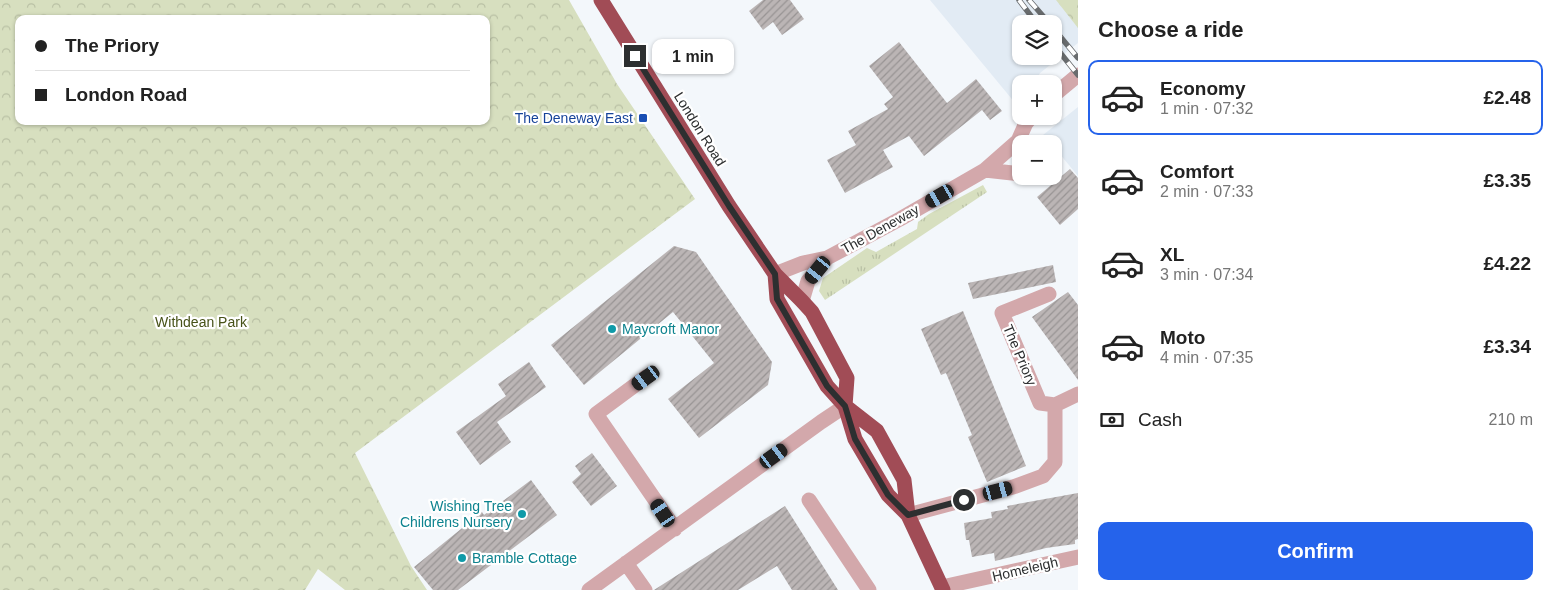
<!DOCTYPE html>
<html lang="en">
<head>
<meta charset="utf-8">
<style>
  body { margin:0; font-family:Arial,sans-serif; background:#f6f6f6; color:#222; height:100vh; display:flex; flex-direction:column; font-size:19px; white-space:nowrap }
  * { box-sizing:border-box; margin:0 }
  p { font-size:16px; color:#767676 }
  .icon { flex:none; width:28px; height:28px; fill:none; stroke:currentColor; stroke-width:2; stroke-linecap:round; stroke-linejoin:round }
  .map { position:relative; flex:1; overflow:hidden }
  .side { display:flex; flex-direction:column; background:#fff; width:475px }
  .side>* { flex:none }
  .top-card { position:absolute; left:15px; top:15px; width:475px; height:110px; border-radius:10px; box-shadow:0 1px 4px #0004; display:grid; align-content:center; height:110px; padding:0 20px; background:#fff }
  .fabs { position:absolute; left:1012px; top:15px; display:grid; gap:10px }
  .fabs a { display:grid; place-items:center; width:50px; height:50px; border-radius:10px; background:#fff; box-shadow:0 1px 4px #0004; font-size:25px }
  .end { position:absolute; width:22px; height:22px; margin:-11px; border:6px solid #2d2f30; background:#fff; box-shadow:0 0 0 2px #fff }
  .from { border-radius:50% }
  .bubble { position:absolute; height:35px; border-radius:10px; background:#fff; box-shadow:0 1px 4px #0004; font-size:16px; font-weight:700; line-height:35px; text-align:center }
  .car { position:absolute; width:15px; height:30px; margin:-15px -8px; border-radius:6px; box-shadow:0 0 4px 1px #0007; background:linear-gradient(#222 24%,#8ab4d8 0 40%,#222 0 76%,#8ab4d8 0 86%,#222 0) }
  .top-card b { display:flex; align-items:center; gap:18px; height:48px; font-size:19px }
  .top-card b+b { border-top:1px solid #e0e0e0 }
  .top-card i { width:12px; height:12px; background:#222 }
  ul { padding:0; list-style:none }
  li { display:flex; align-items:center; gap:15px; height:75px; margin:0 10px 8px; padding:0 10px; border:2px solid transparent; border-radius:10px }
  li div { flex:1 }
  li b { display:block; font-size:19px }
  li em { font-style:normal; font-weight:700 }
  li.active { border-color:#2563eb }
  li>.icon { width:45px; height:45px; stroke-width:1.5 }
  h2 { padding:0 20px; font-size:22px; line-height:60px }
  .pay { display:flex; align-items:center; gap:12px; height:55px; padding:0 20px; font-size:19px }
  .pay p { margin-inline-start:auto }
  .button { display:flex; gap:10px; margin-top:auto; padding:10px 20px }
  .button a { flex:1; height:58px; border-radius:10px; background:#2563eb; color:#fff; font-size:20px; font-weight:700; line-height:58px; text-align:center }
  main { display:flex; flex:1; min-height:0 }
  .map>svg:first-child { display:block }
  .built { fill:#e2ebf4; fill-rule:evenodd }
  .grass { fill:url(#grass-tufts) }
  .park { fill:url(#park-crowns); fill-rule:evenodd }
  .building { fill:url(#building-hatch) }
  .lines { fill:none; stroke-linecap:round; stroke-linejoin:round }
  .minor { stroke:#d3a8ab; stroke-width:15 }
  .highway { stroke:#a14c56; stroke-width:15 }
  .rail-casing { stroke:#696c6e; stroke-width:5.5 }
  .rail { stroke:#fff; stroke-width:4; stroke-dasharray:11; stroke-linecap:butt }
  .route { stroke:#2d2f30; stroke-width:6 }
  .transit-dot { fill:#1a4fb4; stroke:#fff; stroke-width:2 }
  .culture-dot { fill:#0f9aa8; stroke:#fff; stroke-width:2 }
  .labels { text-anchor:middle; stroke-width:4.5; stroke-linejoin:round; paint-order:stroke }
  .transit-label { font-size:14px; fill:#164399; stroke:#fff; text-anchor:end }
  .street-label { font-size:14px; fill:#2d2f30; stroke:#fff }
  .park-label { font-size:14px; fill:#475218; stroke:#fff }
  .culture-label { font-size:14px; fill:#0d838f; stroke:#fff; text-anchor:start }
</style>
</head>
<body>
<main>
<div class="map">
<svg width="1078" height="590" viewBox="0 0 1078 590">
  <defs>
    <pattern id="grass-tufts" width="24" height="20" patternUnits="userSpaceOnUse" patternTransform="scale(1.25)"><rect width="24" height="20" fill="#d7dfbf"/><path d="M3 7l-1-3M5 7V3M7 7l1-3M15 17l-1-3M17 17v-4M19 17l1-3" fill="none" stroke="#b9c0a4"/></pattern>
    <pattern id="park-crowns" width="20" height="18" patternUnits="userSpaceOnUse" patternTransform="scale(1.25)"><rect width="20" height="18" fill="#d7dfbf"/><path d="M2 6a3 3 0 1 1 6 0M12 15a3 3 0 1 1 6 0" fill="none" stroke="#b9c0a4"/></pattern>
    <pattern id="building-hatch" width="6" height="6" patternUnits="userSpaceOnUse" patternTransform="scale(1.25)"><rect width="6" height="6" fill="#bbb5b5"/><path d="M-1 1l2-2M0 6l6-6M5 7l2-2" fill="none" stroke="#989494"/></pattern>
  </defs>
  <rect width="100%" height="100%" fill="#f3f7fb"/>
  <!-- built -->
  <path class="built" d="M 930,0 L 1078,0 L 1078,43 L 1040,73 L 1034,84 L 1021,84 L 1020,109 ZM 1021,24 L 1054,24 L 1054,56 L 1021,56 Z
    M 1078,107 L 1078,176 L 1054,147 L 1054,144 L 1051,144 L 1043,135 Z"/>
  <!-- grass -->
  <path class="grass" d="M 983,185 L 987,192 L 825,300 L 819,291 L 823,278 L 867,248 L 876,252 L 917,229 L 918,222 L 929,214 Z"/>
  <!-- park -->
  <path class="park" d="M 0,0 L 569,0 L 617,84 L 695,199 L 355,453 L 411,566 L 427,590 L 345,590 L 318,569 L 305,590 L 0,590 ZM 19,19 L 486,19 L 486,121 L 19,121 Z
    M 1056,0 L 1078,0 L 1078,28 Z"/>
  <!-- building -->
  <path class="building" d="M 763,0 L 790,0 L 804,19 L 782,35 L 773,22 L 763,30 L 749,11 Z
    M 899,42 L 947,103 L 976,79 L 1002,111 L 990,120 L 982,110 L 924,156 L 909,136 L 883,150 L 893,167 L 845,193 L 827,160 L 856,145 L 848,131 L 888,109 L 884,104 L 893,97 L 869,66 Z
    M 1070,169 L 1078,178 L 1078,209 L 1060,225 L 1037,197 Z
    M 674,246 L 696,252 L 772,362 L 768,385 L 699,438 L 668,399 L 714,363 L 673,312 L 584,385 L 551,345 Z
    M 1053,265 L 1056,282 L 973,299 L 968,283 Z
    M 1068,292 L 1078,305 L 1078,380 L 1032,317 Z
    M 963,311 L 1026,466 L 987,482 L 968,437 L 972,435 L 946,373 L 941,375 L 921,329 Z
    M 529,362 L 546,387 L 497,422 L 511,442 L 480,465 L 456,432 L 506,396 L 498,384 Z
    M 592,453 L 617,486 L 591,506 L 572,482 L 581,474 L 575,466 Z
    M 531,480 L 557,515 L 458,590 L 433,590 L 414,567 L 482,512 L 484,515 Z
    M 1078,493 L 1078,539 L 1075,540 L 1075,544 L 1046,548 L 995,561 L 994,553 L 972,557 L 969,540 L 966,540 L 964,523 L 992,518 L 991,512 L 1008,509 L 1007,506 Z
    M 785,506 L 838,590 L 792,590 L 777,566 L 738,590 L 654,590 Z"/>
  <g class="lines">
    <!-- minor -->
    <path class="minor" d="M 1054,95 L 1078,75
      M 985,170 L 1021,174
      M 775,274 L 803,263 L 827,258 L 900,219 L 985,170 L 1018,141 L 1026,123 L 1032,116
      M 1049,294 L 1002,313 L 1040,403 L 1055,405
      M 802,301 L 808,281 L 827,258
      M 646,377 L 596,414 L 675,529
      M 809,500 L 869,590
      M 908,515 L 1013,487 L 1043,476 L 1055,462 L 1055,405 L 1078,394
      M 626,563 L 645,590
      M 942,587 L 1078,557
      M 589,590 L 821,422 L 845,406"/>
    <!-- highway -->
    <path class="highway" d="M 601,0 L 729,206 L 775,274 L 802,301 L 812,312 L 847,378 L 845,406 L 855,439 L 888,495 L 908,515 L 943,590
      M 775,274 L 777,299 L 827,386 L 845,406 L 877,431 L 904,480 L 908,515"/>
    <!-- rail casing -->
    <g class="rail-casing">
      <path id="rail" d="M 1019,0 L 1037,24
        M 1029,0 L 1050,24
        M 1054,29 L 1078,58
        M 1054,45 L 1078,75"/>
    </g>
    <!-- rail -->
    <use href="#rail" class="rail"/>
  </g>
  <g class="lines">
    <!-- route -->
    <path class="route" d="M 635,56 L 729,206 L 775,274 L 777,299 L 827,386 L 845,406 L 855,439 L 888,495 L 908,515 L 964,500"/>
  </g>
  <!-- markers -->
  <rect class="transit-dot" x="638" y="113" width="10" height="10" rx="2.5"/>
  <g class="culture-dot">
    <circle cx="612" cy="329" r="5"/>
    <circle cx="522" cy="514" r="5"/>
    <circle cx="462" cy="558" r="5"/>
  </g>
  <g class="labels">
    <!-- transit labels -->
    <g class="transit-label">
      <text x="633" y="123">The Deneway East</text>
    </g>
    <!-- street labels -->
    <g class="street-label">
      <text transform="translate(700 129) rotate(58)" y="5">London Road</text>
      <text transform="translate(880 229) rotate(-29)" y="5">The Deneway</text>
      <text transform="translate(1020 355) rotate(67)" y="5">The Priory</text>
      <text transform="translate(1025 569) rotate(-13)" y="5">Homeleigh</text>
    </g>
    <!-- park labels -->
    <g class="park-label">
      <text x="201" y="327">Withdean Park</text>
    </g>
    <!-- culture labels -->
    <g class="culture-label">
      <text x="622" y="334">Maycroft Manor</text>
      <text x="512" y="511" text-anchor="end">Wishing Tree<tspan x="512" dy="16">Childrens Nursery</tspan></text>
      <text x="472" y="563">Bramble Cottage</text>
    </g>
  </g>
</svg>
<div class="fabs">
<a><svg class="icon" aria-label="layers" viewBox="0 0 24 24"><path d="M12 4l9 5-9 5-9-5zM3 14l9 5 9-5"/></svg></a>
<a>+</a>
<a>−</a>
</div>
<i class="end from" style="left:964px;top:500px"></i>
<i class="end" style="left:635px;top:56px"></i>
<div class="bubble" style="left:652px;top:39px;width:82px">1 min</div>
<i class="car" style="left:940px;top:196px;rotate:240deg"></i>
<i class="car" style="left:818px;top:270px;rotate:219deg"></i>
<i class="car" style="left:646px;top:378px;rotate:234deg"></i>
<i class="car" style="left:774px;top:456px;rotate:54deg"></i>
<i class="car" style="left:998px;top:491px;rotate:75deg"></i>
<i class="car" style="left:663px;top:513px;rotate:326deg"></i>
<div class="top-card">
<b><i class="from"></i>The Priory</b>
<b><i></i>London Road</b>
</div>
</div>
<section class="side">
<h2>Choose a ride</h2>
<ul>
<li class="active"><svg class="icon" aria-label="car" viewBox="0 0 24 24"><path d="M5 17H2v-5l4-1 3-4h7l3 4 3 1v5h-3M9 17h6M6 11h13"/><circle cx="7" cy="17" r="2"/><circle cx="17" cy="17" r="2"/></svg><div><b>Economy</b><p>1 min · 07:32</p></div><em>£2.48</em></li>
<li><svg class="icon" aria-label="car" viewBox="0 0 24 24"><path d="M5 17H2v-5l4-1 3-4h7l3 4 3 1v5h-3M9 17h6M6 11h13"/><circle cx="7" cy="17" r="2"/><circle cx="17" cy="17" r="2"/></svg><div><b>Comfort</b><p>2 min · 07:33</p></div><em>£3.35</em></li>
<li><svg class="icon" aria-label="car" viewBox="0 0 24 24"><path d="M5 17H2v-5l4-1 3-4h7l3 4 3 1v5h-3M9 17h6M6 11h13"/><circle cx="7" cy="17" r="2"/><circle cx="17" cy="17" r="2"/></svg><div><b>XL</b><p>3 min · 07:34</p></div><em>£4.22</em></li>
<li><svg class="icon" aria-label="car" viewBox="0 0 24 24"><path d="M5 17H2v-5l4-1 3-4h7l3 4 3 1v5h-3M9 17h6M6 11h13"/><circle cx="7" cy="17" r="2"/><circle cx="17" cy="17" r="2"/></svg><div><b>Moto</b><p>4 min · 07:35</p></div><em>£3.34</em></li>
</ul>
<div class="pay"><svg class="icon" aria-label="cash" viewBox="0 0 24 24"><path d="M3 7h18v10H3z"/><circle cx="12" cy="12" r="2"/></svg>Cash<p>210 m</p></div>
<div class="button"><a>Confirm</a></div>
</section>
</main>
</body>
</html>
